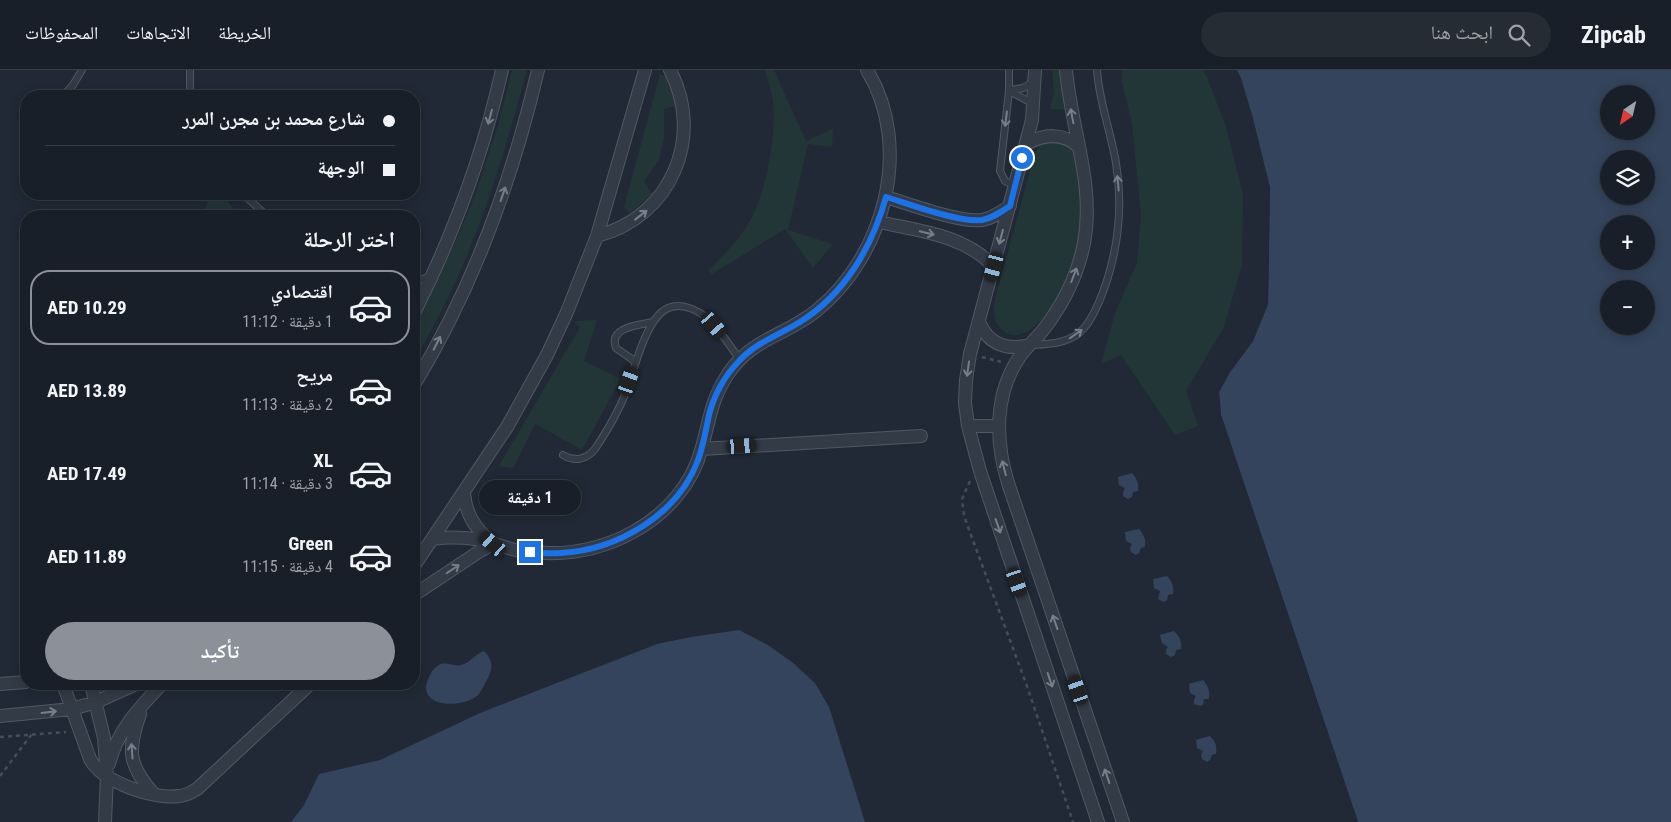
<!DOCTYPE html>
<html lang="ar">
<head>
<meta charset="utf-8">
<style>
  body { margin:0; font-family:"Roboto Condensed","Noto Naskh Arabic",sans-serif; background:#252c34; color:#f1f3f6; direction:rtl; height:100vh; display:flex; flex-direction:column; font-size:19px; white-space:nowrap }
  * { box-sizing:border-box; margin:0 }
  p { font-size:16px; color:#9fa2a8 }
  .icon { flex:none; width:28px; height:28px; fill:none; stroke:currentColor; stroke-width:2; stroke-linecap:round; stroke-linejoin:round }
  .map { position:relative; flex:1; overflow:hidden; direction:ltr }
  .drawer { position:absolute; left:20px; top:140px; width:400px; height:480px; display:flex; flex-direction:column; background:#181f28; border-radius:20px; box-shadow:0 2px 12px #0003,0 0 0 1px #363d45; direction:rtl }
  .drawer>* { flex:none }
  .top-card { position:absolute; left:20px; top:20px; width:400px; height:110px; border-radius:20px; box-shadow:0 2px 12px #0003,0 0 0 1px #363d45; direction:rtl; display:grid; align-content:center; height:110px; padding:0 25px; background:#181f28 }
  .needle { width:32px; rotate:214deg }
  .buttons { position:absolute; left:1600px; top:15px; display:grid; gap:10px }
  .buttons a { display:grid; place-items:center; width:55px; height:55px; border-radius:50%; background:#181f28; box-shadow:0 2px 12px #0003,0 0 0 1px #363d45; font-size:25px }
  .end { position:absolute; width:22px; height:22px; margin:-11px; border:6px solid #1a73e8; background:#fff; box-shadow:0 0 0 2px #fff }
  .from { border-radius:50% }
  .bubble { position:absolute; height:35px; border-radius:18px; background:#181f28; box-shadow:0 2px 12px #0003,0 0 0 1px #363d45; font-size:16px; font-weight:700; line-height:35px; text-align:center; direction:rtl }
  .car { position:absolute; width:15px; height:30px; margin:-15px -8px; border-radius:6px; box-shadow:0 0 4px 1px #0007; background:linear-gradient(#222 24%,#8ab4d8 0 40%,#222 0 76%,#8ab4d8 0 86%,#222 0) }
  .top-card b { display:flex; align-items:center; gap:18px; height:48px; font-size:19px }
  .top-card b+b { border-top:1px solid #363d45 }
  .top-card i { width:12px; height:12px; background:#f1f3f6 }
  ul { padding:0; list-style:none }
  li { display:flex; align-items:center; gap:15px; height:75px; margin:0 10px 8px; padding:0 15px; border:2px solid transparent; border-radius:20px }
  li div { flex:1 }
  li b { display:block; font-size:19px }
  li em { font-style:normal; font-weight:700 }
  li.active { border-color:#8c9099 }
  li>.icon { width:45px; height:45px; stroke-width:1.5 }
  h2 { padding:0 25px; font-size:22px; line-height:60px }
  .primary-button { display:flex; gap:10px; margin-top:auto; padding:10px 25px }
  .primary-button a { flex:1; height:58px; border-radius:30px; background:#8c9099; color:#fff; font-size:20px; font-weight:700; line-height:58px; text-align:center }
  header { display:flex; align-items:center; gap:30px; box-sizing:border-box; height:70px; padding:0 25px; background:#181f28; border-bottom:1px solid #363d45 }
  header strong { font-size:24px }
  nav { display:flex; gap:28px; margin-inline-start:auto; font-size:18px }
  .search { width:350px; height:45px; background:#252c34; display:flex; align-items:center; gap:12px; box-sizing:border-box; padding:0 18px; border-radius:28px; color:#9fa2a8; font-size:19px }
  .map>svg:first-child { display:block }
  .green { fill:#233637 }
  .water { fill:#34445c; fill-rule:evenodd }
  .pier { fill:#202935 }
  .lines { fill:none; stroke-linecap:round; stroke-linejoin:round }
  .lane-casing { stroke:#515864; stroke-width:8 }
  .street-casing { stroke:#515864; stroke-width:14 }
  .path { stroke:#405154; stroke-width:2.5; stroke-dasharray:4 4; stroke-linecap:butt }
  .lane { stroke:#333b46; stroke-width:6 }
  .street { stroke:#333b46; stroke-width:12 }
  .oneway { stroke:#777e8b }
  .route { stroke:#1a73e8; stroke-width:6 }
</style>
</head>
<body>
<header>
<strong>Zipcab</strong>
<div class="search"><svg class="icon" aria-label="search" viewBox="0 0 24 24"><circle cx="10" cy="10" r="6"/><path d="M15 15l6 6"/></svg>ابحث هنا</div>
<nav><a>الخريطة</a><a>الاتجاهات</a><a>المحفوظات</a></nav>
</header>
<div class="map">
<svg width="1671" height="752" viewBox="0 0 1671 752">
  <rect width="100%" height="100%" fill="#202935"/>
  <!-- green -->
  <path class="green" d="M 512,0 L 527,0 C 500,101 469,201 414,290 L 414,254 L 455,173 L 476,123 L 499,52 Z
    M 765,0 L 774,0 L 806,71 L 833,59 L 832,77 L 808,74 L 788,160 L 833,174 L 813,198 L 785,159 L 712,204 L 708,201 C 724,185 740,169 751,149 C 767,120 778,58 772,26 C 770,17 767,8 765,0 Z
    M 1052,0 L 1064,0 L 1072,40 L 1050,39 L 1054,22 Z
    M 1122,0 L 1203,0 L 1207,7 L 1226,57 L 1243,124 L 1242,195 L 1224,257 L 1186,321 L 1198,356 L 1175,365 L 1121,285 L 1101,294 L 1115,243 L 1137,193 L 1141,146 L 1132,53 L 1122,13 Z
    M 660,4 L 671,8 L 677,35 L 664,39 L 664,66 L 659,90 L 644,111 L 652,124 L 630,143 L 624,137 Z
    M 1051,66 L 1080,79 C 1081,97 1087,125 1086,143 C 1086,152 1072,205 1067,213 C 1059,229 1028,278 1005,262 C 993,254 994,246 994,233 L 1034,86 L 1041,74 Z
    M 206,124 L 223,124 L 238,146 L 204,146 L 203,145 L 207,134 Z
    M 597,250 L 584,291 L 621,309 L 582,380 L 535,354 L 513,398 L 499,396 L 580,257 L 574,251 Z"/>
  <!-- water -->
  <path class="water" d="M 1237,0 L 1671,0 L 1671,752 L 1358,752 L 1221,345 L 1219,322 L 1230,302 L 1253,271 L 1268,234 L 1270,118 L 1252,45 ZM 1609,24 L 1646,24 L 1646,61 L 1609,61 ZM 1609,89 L 1646,89 L 1646,126 L 1609,126 ZM 1609,154 L 1646,154 L 1646,191 L 1609,191 ZM 1609,219 L 1646,219 L 1646,256 L 1609,256 Z
    M 1132,403 C 1137,409 1139,413 1138,421 L 1133,422 L 1132,427 L 1128,429 L 1123,426 L 1123,422 L 1125,418 L 1119,415 L 1118,407 Z
    M 1139,459 C 1144,465 1146,469 1145,477 L 1141,478 L 1139,483 L 1136,485 L 1131,482 L 1130,478 L 1132,474 L 1126,471 L 1125,462 Z
    M 1167,506 C 1172,511 1174,516 1173,524 L 1168,525 L 1167,530 L 1164,532 L 1158,529 L 1160,521 L 1154,518 L 1153,509 Z
    M 739,560 L 768,575 L 793,593 L 815,613 L 829,637 L 865,752 L 291,752 L 304,735 L 319,704 L 380,690 L 480,643 L 657,574 L 691,567 Z
    M 1174,561 C 1180,567 1182,571 1181,579 L 1176,580 L 1175,585 L 1171,587 L 1166,584 L 1166,580 L 1168,577 L 1162,573 L 1160,565 Z
    M 484,581 C 493,590 493,598 488,608 C 485,613 482,621 478,625 C 461,640 414,637 429,607 C 431,602 434,598 439,595 C 446,591 454,597 461,595 C 470,593 475,584 484,581 Z
    M 1203,610 C 1208,616 1210,620 1209,629 L 1204,629 L 1203,635 L 1200,636 L 1194,634 L 1194,630 L 1196,626 L 1190,623 L 1189,614 Z
    M 1210,666 C 1216,672 1217,676 1216,684 L 1212,685 L 1210,690 L 1207,692 L 1202,689 L 1201,685 L 1203,681 L 1197,678 L 1196,670 Z"/>
  <!-- pier -->
  <path class="pier" d="M 1235,0 L 1237,0 L 1241,8 L 1252,45 L 1270,118 L 1268,234 L 1253,271 L 1230,302 L 1219,322 L 1221,345 L 1358,752 L 1356,752 L 1218,346 L 1216,321 L 1228,300 L 1251,269 L 1266,234 L 1267,119 L 1250,46 Z"/>
  <g class="lines">
    <!-- lane casing -->
    <g class="lane-casing">
      <path id="lane" d="M 190,0 L 190,26
        M 1009,0 L 1009,21 L 1000,101 L 1005,111 L 1015,116
        M 1011,20 L 1023,18 L 1034,12
        M 1009,21 L 1032,33
        M 63,26 L 73,15 L 82,0
        M 243,124 L 267,146
        M 414,211 L 431,207
        M 1031,275 C 1047,274 1064,274 1078,264 C 1088,256 1094,244 1099,232 C 1117,189 1124,140 1116,93 C 1111,62 1099,32 1097,0
        M 636,292 L 616,278 C 608,257 639,255 653,252
        M 563,385 C 574,392 586,390 595,379 C 607,361 618,343 626,322 C 634,300 641,270 654,251 C 671,225 698,237 715,256 C 724,266 732,279 740,290"/>
    </g>
    <!-- street casing -->
    <g class="street-casing">
      <path id="street" d="M 1035,0 L 1032,50 L 970,284 L 966,310 L 965,333 L 968,356 L 980,401 L 1098,752
        M 1066,0 C 1071,59 1095,114 1084,173 C 1078,205 1063,234 1044,259 C 1037,268 1028,275 1021,285 C 994,322 995,371 1008,413 L 1123,752
        M 1026,74 C 1044,64 1063,62 1079,77
        M 886,127 C 909,134 960,153 982,150 C 993,148 1001,142 1010,136
        M 879,152 C 919,161 965,165 994,197
        M 597,166 C 671,147 705,67 670,0
        M 414,243 C 453,166 483,84 502,0
        M 979,252 C 988,274 1007,281 1029,275
        M 414,315 C 473,218 512,111 538,0
        M 968,356 L 999,356
        M 702,379 L 921,366
        M 464,423 C 466,445 475,458 491,472
        M 432,469 C 446,467 460,467 475,469 C 489,471 502,477 516,480 C 556,487 597,482 633,462 C 666,444 693,414 702,377 C 710,348 711,330 728,304 C 752,268 785,266 816,241 C 884,187 914,77 867,0
        M 414,496 L 507,357 L 547,285 L 567,242 L 597,166 L 645,0
        M 414,525 L 480,481 L 493,474
        M 0,614 L 26,612
        M 63,614 L 90,689 C 102,712 154,730 179,726 C 186,726 192,722 197,719 L 310,614
        M 91,614 L 104,668 L 107,706 L 105,752
        M 140,644 C 128,679 127,694 153,723
        M 0,646 L 72,639 L 96,632 L 136,614
        M 109,694 C 117,661 139,638 162,614"/>
    </g>
    <!-- path -->
    <path class="path" d="M 982,287 L 1001,292
      M 970,411 L 962,429 L 964,446 L 1028,619 L 1073,752
      M 0,667 L 66,662
      M 0,706 L 32,664"/>
    <!-- lane -->
    <use href="#lane" class="lane"/>
    <!-- street -->
    <use href="#street" class="street"/>
  </g>
  <!-- one-way arrows -->
  <defs><path id="oneway-shaft" d="M-6 0H5M1.5-3L5.5 0L1.5 3" fill="none" stroke-width="1.6" stroke-linecap="round" stroke-linejoin="round" transform="scale(1.25)"/></defs>
  <g class="oneway">
    <use href="#oneway-shaft" transform="translate(1072 46) rotate(-101)"/>
    <use href="#oneway-shaft" transform="translate(490 47) rotate(105)"/>
    <use href="#oneway-shaft" transform="translate(1006 49) rotate(97)"/>
    <use href="#oneway-shaft" transform="translate(1118 113) rotate(-95)"/>
    <use href="#oneway-shaft" transform="translate(503 124) rotate(-71)"/>
    <use href="#oneway-shaft" transform="translate(641 145) rotate(-38)"/>
    <use href="#oneway-shaft" transform="translate(927 163) rotate(14)"/>
    <use href="#oneway-shaft" transform="translate(1001 167) rotate(105)"/>
    <use href="#oneway-shaft" transform="translate(1074 205) rotate(-69)"/>
    <use href="#oneway-shaft" transform="translate(1076 264) rotate(-35)"/>
    <use href="#oneway-shaft" transform="translate(437 273) rotate(-63)"/>
    <use href="#oneway-shaft" transform="translate(968 299) rotate(98)"/>
    <use href="#oneway-shaft" transform="translate(1004 398) rotate(-104)"/>
    <use href="#oneway-shaft" transform="translate(998 456) rotate(71)"/>
    <use href="#oneway-shaft" transform="translate(453 499) rotate(-34)"/>
    <use href="#oneway-shaft" transform="translate(1055 552) rotate(-109)"/>
    <use href="#oneway-shaft" transform="translate(1050 610) rotate(71)"/>
    <use href="#oneway-shaft" transform="translate(49 642) rotate(-7)"/>
    <use href="#oneway-shaft" transform="translate(132 681) rotate(-94)"/>
    <use href="#oneway-shaft" transform="translate(1107 706) rotate(-109)"/>
  </g>
  <g class="lines">
    <!-- route -->
    <path class="route" d="M 530,482 C 540,483 551,484 561,483 C 617,480 678,445 698,390 C 703,377 705,363 708,350 C 712,328 724,306 740,290 C 757,272 779,265 800,252 C 845,224 872,177 886,127 C 909,134 960,153 982,150 C 993,148 1001,142 1010,136 L 1022,88"/>
  </g>
</svg>
<div class="buttons">
<a><svg class="needle" viewBox="-14 -14 28 28"><path d="M0-13l5 13h-10z" fill="#e53935"/><path d="M0 13l5-13h-10z" fill="#9fa2a8"/></svg></a>
<a><svg class="icon" aria-label="layers" viewBox="0 0 24 24"><path d="M12 4l9 5-9 5-9-5zM3 14l9 5 9-5"/></svg></a>
<a>+</a>
<a>−</a>
</div>
<i class="end from" style="left:1022px;top:88px"></i>
<i class="end" style="left:530px;top:482px"></i>
<div class="bubble" style="left:479px;top:410px;width:102px">1 دقيقة</div>
<i class="car" style="left:994px;top:197px;rotate:195deg"></i>
<i class="car" style="left:714px;top:255px;rotate:139deg"></i>
<i class="car" style="left:629px;top:311px;rotate:19deg"></i>
<i class="car" style="left:742px;top:376px;rotate:86deg"></i>
<i class="car" style="left:493px;top:474px;rotate:311deg"></i>
<i class="car" style="left:1017px;top:512px;rotate:161deg"></i>
<i class="car" style="left:1078px;top:620px;rotate:341deg"></i>
<div class="top-card">
<b><i class="from"></i>شارع محمد بن مجرن المرر</b>
<b><i></i>الوجهة</b>
</div>
<section class="drawer">
<h2>اختر الرحلة</h2>
<ul>
<li class="active"><svg class="icon" aria-label="car" viewBox="0 0 24 24"><path d="M5 17H2v-5l4-1 3-4h7l3 4 3 1v5h-3M9 17h6M6 11h13"/><circle cx="7" cy="17" r="2"/><circle cx="17" cy="17" r="2"/></svg><div><b>اقتصادي</b><p>1 دقيقة · 11:12</p></div><em>AED 10.29</em></li>
<li><svg class="icon" aria-label="car" viewBox="0 0 24 24"><path d="M5 17H2v-5l4-1 3-4h7l3 4 3 1v5h-3M9 17h6M6 11h13"/><circle cx="7" cy="17" r="2"/><circle cx="17" cy="17" r="2"/></svg><div><b>مريح</b><p>2 دقيقة · 11:13</p></div><em>AED 13.89</em></li>
<li><svg class="icon" aria-label="car" viewBox="0 0 24 24"><path d="M5 17H2v-5l4-1 3-4h7l3 4 3 1v5h-3M9 17h6M6 11h13"/><circle cx="7" cy="17" r="2"/><circle cx="17" cy="17" r="2"/></svg><div><b>XL</b><p>3 دقيقة · 11:14</p></div><em>AED 17.49</em></li>
<li><svg class="icon" aria-label="car" viewBox="0 0 24 24"><path d="M5 17H2v-5l4-1 3-4h7l3 4 3 1v5h-3M9 17h6M6 11h13"/><circle cx="7" cy="17" r="2"/><circle cx="17" cy="17" r="2"/></svg><div><b>Green</b><p>4 دقيقة · 11:15</p></div><em>AED 11.89</em></li>
</ul>
<div class="primary-button"><a>تأكيد</a></div>
</section>
</div>
</body>
</html>
